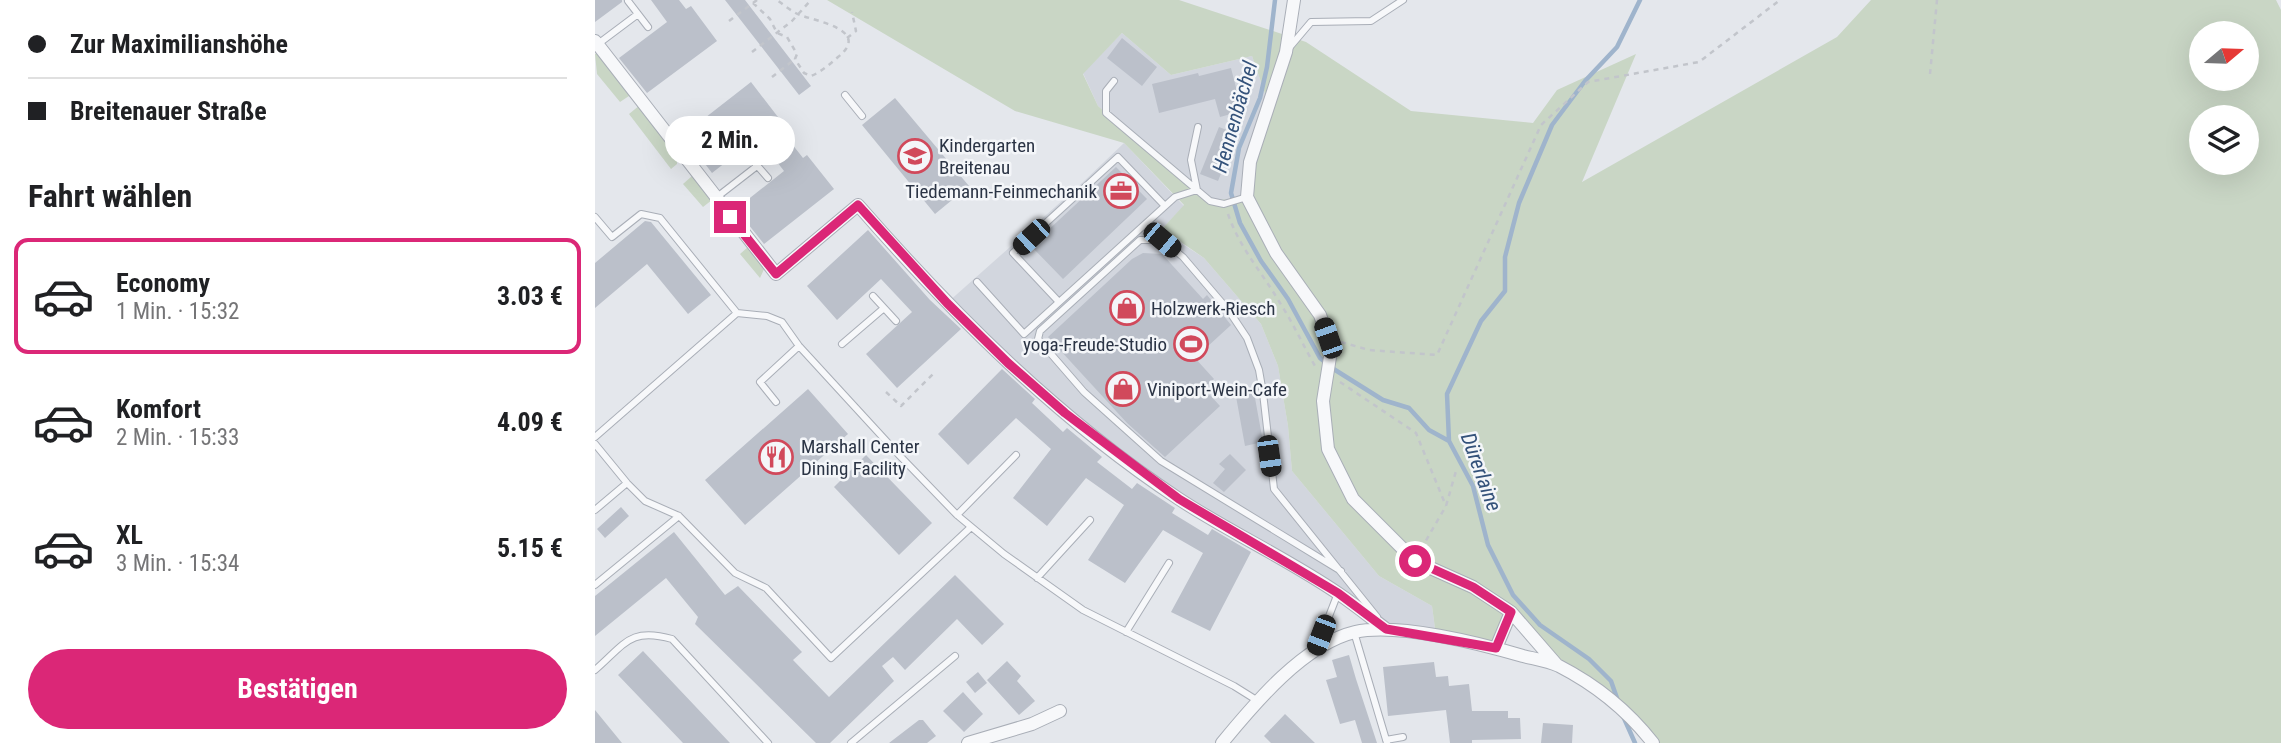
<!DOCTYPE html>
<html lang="de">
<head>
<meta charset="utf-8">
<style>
  body { margin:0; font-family:"Roboto Condensed",sans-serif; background:#f6f6f6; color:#202124; height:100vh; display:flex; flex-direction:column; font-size:26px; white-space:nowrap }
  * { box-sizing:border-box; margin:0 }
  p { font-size:23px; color:#757577 }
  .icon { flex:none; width:38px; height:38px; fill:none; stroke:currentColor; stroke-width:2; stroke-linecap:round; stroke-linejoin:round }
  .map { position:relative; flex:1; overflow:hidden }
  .sheet { display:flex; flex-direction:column; background:#fff; width:595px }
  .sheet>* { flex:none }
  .top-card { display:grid; align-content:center; height:154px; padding:0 28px; background:#fff }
  .needle { width:46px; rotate:71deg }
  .buttons { position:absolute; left:1594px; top:21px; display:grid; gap:14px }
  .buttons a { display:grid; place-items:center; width:70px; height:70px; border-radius:50%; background:#fff; box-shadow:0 7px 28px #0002; font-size:35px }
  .end { position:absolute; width:32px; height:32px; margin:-16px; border:9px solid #db2777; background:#fff; box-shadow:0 0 0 4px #fff }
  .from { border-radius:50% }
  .bubble { position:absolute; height:49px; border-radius:24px; background:#fff; box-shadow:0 7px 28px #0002; font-size:23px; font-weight:700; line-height:49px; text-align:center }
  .car { position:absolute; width:21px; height:42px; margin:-21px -10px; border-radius:9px; box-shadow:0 0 5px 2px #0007; background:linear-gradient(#222 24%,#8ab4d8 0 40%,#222 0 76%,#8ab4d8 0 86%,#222 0) }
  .top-card b { display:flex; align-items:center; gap:24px; height:66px; font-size:26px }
  .top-card b+b { border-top:2px solid #e0e0e0 }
  .top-card i { width:18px; height:18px; background:#202124 }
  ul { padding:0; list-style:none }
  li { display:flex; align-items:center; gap:21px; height:116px; margin:0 14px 10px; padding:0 14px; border:4px solid transparent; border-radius:14px }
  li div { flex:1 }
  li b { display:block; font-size:26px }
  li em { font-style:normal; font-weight:700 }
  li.current { border-color:#db2777 }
  li>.icon { width:63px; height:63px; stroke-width:1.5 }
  h2 { padding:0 28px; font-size:32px; line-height:84px }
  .primary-button { display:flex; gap:14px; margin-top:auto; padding:14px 28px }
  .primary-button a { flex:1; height:80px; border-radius:42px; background:#db2777; color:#fff; font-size:28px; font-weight:700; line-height:80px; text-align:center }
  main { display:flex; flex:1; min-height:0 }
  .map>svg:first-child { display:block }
  .built { fill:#d2d6de }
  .green { fill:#c9d6c5; fill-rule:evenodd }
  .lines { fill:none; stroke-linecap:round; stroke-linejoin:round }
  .stream { stroke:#9fb4cc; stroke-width:4.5 }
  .building { fill:#bbc0ca }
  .service-casing { stroke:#a9aeb7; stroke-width:8 }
  .minor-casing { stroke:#a9aeb7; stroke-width:14 }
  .path { stroke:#c2c5cb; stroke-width:2.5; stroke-dasharray:5 5; stroke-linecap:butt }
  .service { stroke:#f7f8fa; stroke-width:6 }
  .minor { stroke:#f7f8fa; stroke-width:12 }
  .route { stroke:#db2777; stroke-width:9 }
  .labels { text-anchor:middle; stroke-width:5; stroke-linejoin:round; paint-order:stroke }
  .poi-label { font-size:19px; fill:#2b3445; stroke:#f4f6f9; text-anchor:start }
  .water-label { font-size:21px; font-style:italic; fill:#34527a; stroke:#f4f6f9 }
</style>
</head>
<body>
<main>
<section class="sheet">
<div class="top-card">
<b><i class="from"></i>Zur Maximilianshöhe</b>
<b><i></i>Breitenauer Straße</b>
</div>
<h2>Fahrt wählen</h2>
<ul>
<li class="current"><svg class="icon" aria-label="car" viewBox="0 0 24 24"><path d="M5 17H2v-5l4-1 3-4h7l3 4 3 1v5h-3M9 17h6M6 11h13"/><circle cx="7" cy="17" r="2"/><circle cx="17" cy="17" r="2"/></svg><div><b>Economy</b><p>1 Min. · 15:32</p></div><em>3.03 €</em></li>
<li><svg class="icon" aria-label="car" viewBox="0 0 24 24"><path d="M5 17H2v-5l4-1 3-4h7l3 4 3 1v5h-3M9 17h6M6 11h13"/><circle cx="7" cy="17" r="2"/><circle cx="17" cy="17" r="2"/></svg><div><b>Komfort</b><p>2 Min. · 15:33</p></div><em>4.09 €</em></li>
<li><svg class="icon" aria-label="car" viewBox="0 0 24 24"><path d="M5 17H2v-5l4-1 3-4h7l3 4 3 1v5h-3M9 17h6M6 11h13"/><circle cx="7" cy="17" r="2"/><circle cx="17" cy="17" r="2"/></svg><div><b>XL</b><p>3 Min. · 15:34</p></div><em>5.15 €</em></li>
</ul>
<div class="primary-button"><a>Bestätigen</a></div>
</section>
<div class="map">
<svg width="1686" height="743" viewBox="0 0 1686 743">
  <rect width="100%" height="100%" fill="#e4e7ec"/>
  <!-- built -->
  <path class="built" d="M 527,33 L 576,75 L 657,56 L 674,105 L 652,197 L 615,201 L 503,106 L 488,73 Z
    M 529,143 L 589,206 L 566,230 L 609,258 L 666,324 L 683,366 L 693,426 L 697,471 L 784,576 L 837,606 L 841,636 L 791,629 L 528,459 L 352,303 L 487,183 Z"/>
  <!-- green -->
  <path class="green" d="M 232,0 L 584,0 L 711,42 L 816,111 L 938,123 L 962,90 L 1041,54 L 987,182 L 1242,37 L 1276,0 L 1681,0 L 1686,10 L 1686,743 L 1056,743 L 1055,738 L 962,665 L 917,613 L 901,648 L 841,636 L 837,606 L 784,576 L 697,471 L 693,426 L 683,366 L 666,324 L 609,258 L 567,229 L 589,205 L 529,143 L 420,111 ZM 527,33 L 576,75 L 657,56 L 674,105 L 652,197 L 615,201 L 503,106 L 488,74 ZM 1606,33 L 1652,33 L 1652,79 L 1606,79 ZM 1606,117 L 1652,117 L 1652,163 L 1606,163 Z
    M 6,52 L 37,94 L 25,102 L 2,74 L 0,54 Z
    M 45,105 L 82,159 L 82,164 L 76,169 L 34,114 Z
    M 97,176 L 117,200 L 108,207 L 88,184 Z
    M 153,247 L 170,267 L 165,278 L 145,254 Z"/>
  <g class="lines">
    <!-- stream -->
    <path class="stream" d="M 680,0 L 672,67 L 665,98 L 644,148 L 636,193 L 645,223 L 666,261 L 693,299 L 725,358 L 730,362
      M 737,368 L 788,400 L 814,408 L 834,430 L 854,441
      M 1023,701 L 1016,681 L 994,659 L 945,625 L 918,595 L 893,545 L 878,486 L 854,441 L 852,394 L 886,321 L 910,291 L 910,257 L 924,203 L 957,125 L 990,81 L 1022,47 L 1045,0
      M 1028,716 L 1040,743"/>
  </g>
  <!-- building -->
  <path class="building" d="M 0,0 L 27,0 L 27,2 L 0,22 Z
    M 56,0 L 84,0 L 91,9 L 96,6 L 122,41 L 52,93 L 24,58 L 72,22 Z
    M 130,0 L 150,0 L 216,86 L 204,95 Z
    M 527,38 L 562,67 L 547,86 L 512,58 Z
    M 636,68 L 647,111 L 625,117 L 620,99 L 564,113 L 557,84 L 603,73 L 604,76 Z
    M 156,82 L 186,121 L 182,125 L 208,158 L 212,155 L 239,189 L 169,244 L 141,209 L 189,171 L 163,137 L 117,173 L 88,135 Z
    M 300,98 L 374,186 L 340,214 L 267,125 Z
    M 624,127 L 642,134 L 623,181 L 605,174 Z
    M 521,167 L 552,199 L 468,279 L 436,246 Z
    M 50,221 L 56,222 L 116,295 L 93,314 L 52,264 L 0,308 L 0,263 Z
    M 273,230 L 335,300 L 366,329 L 302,388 L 271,354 L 317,312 L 286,279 L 242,320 L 212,286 Z
    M 548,253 L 567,254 L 608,299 L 612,295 L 636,325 L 600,358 L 619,379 L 598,399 L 615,395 L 625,406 L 570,457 L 532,423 L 453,337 L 537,259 Z
    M 407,369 L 440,399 L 437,403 L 468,432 L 472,428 L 507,457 L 502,462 L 537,489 L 542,483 L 580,508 L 577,513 L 613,535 L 617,529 L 656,552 L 615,631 L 576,612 L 608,553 L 568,530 L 530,583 L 493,560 L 529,505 L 491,478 L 452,526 L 418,498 L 456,449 L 421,418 L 373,465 L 343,434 Z
    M 658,387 L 668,442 L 650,446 L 640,391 Z
    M 213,389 L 253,434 L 150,525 L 110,480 Z
    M 635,454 L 651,470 L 629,492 L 618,483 L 630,469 L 624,464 Z
    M 271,455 L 337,523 L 304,555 L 239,487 Z
    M 26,507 L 34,516 L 10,538 L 2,529 Z
    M 79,532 L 130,595 L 143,586 L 207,652 L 198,660 L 234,697 L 360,575 L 409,624 L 387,645 L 362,619 L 310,670 L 298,657 L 287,666 L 299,681 L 235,743 L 221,743 L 100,624 L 103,617 L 71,578 L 0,636 L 0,596 Z
    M 48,651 L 135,743 L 88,743 L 23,675 Z
    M 754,655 L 761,679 L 782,743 L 767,743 L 760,720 L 745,724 L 731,680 L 742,677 L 737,660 Z
    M 412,661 L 426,676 L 422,681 L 440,701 L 424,715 L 392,680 Z
    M 839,662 L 841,677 L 853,676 L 854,686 L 874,684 L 877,711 L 913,711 L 913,718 L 925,718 L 926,739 L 877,740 L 877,743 L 855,743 L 851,710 L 793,716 L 788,667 Z
    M 383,672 L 392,683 L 380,693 L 371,682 Z
    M 368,692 L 388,714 L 369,732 L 348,711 Z
    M 0,710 L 27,743 L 0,743 Z
    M 690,714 L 720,743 L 676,743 L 669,736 Z
    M 324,720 L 328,720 L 341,736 L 332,743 L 294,743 Z
    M 948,723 L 978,725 L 977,743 L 946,743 Z"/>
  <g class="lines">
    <!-- service casing -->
    <g class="service-casing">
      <path id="service" d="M 33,1 L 53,27
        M 3,44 L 43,14
        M 694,48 L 716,22 L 776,21 L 808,0
        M 519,81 L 511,91 L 511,113 L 615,201 L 629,204 L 652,197
        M 250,95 L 267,116
        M 152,154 L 173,178
        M 122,197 L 162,166
        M 0,217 L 17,237 L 46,214 L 65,218 L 142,313 L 172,316 L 187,322 L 204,346 L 305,456 L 362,515 L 409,554 L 488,610 L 639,686 L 663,701
        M 382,282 L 429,334 L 580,197 L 602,190 L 596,160 L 603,127
        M 278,296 L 301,321
        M 464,302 L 418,253 L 523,157 L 570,206
        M 247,344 L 289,308
        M 181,402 L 165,382 L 204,346
        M 0,437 L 142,313
        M 0,444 L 32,483 L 50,501 L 84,516 L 140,573 L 171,588 L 236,658 L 375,528
        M 0,510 L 32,483
        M 362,515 L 421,455
        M 746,571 L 566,461 L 489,392 L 443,339 L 445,331 L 545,240 L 567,240 L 588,257 L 634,311 L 652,338 L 664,370 L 668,393 L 679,489 L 782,617
        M 442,578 L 495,520
        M 0,585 L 84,516
        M 531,632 L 574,563
        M 759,632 L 792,743
        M 722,647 L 743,593
        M 0,670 C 30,644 35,627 77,639 L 173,743
        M 791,740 L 808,737
        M 256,743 L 360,656"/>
    </g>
    <!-- minor casing -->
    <g class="minor-casing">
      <path id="minor" d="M 699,0 L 691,52 L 655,162 L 652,197 L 681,253 L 725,315 L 733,338 L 735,357 L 728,401 L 733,449 L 758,499 L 820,561 L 878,587 L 916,612 L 962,665
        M 0,41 L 181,274 L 263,205 C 359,315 462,418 584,499 C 636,533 693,559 744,594 C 760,605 775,617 791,629
        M 901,648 L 916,612
        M 373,743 L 437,724 L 465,711
        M 627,743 C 659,704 709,644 760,632 C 801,622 887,644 928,656 C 940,659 953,661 964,666 C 1001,685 1033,711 1058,743"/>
    </g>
    <!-- path -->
    <path class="path" d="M 158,3 L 175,19 L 182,33 L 192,37 L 202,54 L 200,59 L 209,73 L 216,76 C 226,72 235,64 243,57 C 277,30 220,21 205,15 C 197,12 189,5 182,0
      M 134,21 L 162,0
      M 252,38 L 261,31 L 257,12
      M 157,52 L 197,21 L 216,0
      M 1335,74 L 1342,0
      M 177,77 L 200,59
      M 633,214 C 645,249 667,272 685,303 C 698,323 708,345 720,366
      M 746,342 L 774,350 L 842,355 L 946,125 L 993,82 L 1104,62 L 1185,0
      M 745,382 L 821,433 L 851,506
      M 291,392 L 306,406 L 340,372
      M 826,549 L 851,506 L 861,471"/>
    <!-- service -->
    <use href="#service" class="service"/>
    <!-- minor -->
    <use href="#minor" class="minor"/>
  </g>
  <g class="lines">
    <!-- route -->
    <path class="route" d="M 135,217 L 181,274 L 263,205 L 352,303 L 413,363 L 470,413 L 584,499 L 743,593 L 791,629 L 901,648 L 916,612 L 878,587 L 820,561"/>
  </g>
  <!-- icons -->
  <defs>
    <g id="school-ring" transform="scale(1.75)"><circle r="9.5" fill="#f4f6f9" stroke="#d1495b" stroke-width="1.5"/><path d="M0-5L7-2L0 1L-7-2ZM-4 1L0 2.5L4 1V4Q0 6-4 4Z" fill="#d1495b"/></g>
    <g id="office-ring" transform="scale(1.75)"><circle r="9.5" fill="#f4f6f9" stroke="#d1495b" stroke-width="1.5"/><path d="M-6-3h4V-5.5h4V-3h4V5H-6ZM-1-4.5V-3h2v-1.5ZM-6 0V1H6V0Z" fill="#d1495b"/></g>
    <g id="shop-ring" transform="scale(1.75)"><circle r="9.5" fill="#f4f6f9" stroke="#d1495b" stroke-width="1.5"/><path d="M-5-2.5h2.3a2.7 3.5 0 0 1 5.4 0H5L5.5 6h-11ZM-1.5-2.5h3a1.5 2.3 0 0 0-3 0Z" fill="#d1495b"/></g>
    <g id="stadium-ring" transform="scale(1.75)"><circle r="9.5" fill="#f4f6f9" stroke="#d1495b" stroke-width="1.5"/><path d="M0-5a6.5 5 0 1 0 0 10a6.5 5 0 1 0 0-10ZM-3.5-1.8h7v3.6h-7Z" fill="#d1495b"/></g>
    <g id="restaurant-ring" transform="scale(1.75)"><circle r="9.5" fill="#f4f6f9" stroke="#d1495b" stroke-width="1.5"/><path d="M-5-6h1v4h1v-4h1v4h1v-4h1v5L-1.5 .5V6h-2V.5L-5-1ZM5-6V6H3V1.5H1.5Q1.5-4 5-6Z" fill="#d1495b"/></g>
  </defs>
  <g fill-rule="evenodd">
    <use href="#school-ring" x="320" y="156"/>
    <use href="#office-ring" x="526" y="191"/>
    <use href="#shop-ring" x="532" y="308"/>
    <use href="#stadium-ring" x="596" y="344"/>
    <use href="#shop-ring" x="528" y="389"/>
    <use href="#restaurant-ring" x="181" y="457"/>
  </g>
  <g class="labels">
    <!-- poi labels -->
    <g class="poi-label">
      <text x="344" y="152">Kindergarten<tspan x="344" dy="22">Breitenau</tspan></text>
      <text x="502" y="198" text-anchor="end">Tiedemann-Feinmechanik</text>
      <text x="556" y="315">Holzwerk-Riesch</text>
      <text x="572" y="351" text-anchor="end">yoga-Freude-Studio</text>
      <text x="552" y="396">Viniport-Wein-Cafe</text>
      <text x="206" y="453">Marshall Center<tspan x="206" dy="22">Dining Facility</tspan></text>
    </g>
    <!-- water labels -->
    <g class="water-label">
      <text transform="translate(640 117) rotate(-74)" y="7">Hennenbächel</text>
      <text transform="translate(886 472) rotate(70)" y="7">Dürerlaine</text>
    </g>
  </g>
</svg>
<div class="buttons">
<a><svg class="needle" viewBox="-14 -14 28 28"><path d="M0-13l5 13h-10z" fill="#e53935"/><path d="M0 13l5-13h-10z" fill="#757577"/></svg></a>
<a><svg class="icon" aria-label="layers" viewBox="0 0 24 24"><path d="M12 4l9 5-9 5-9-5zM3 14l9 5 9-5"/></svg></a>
</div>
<i class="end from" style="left:820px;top:561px"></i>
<i class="end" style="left:135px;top:217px"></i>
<div class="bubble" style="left:70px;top:116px;width:130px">2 Min.</div>
<i class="car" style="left:436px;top:237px;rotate:227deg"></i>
<i class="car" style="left:567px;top:240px;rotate:130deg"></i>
<i class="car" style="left:733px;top:338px;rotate:341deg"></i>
<i class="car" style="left:674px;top:456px;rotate:172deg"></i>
<i class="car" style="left:726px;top:635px;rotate:201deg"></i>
</div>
</main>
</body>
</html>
